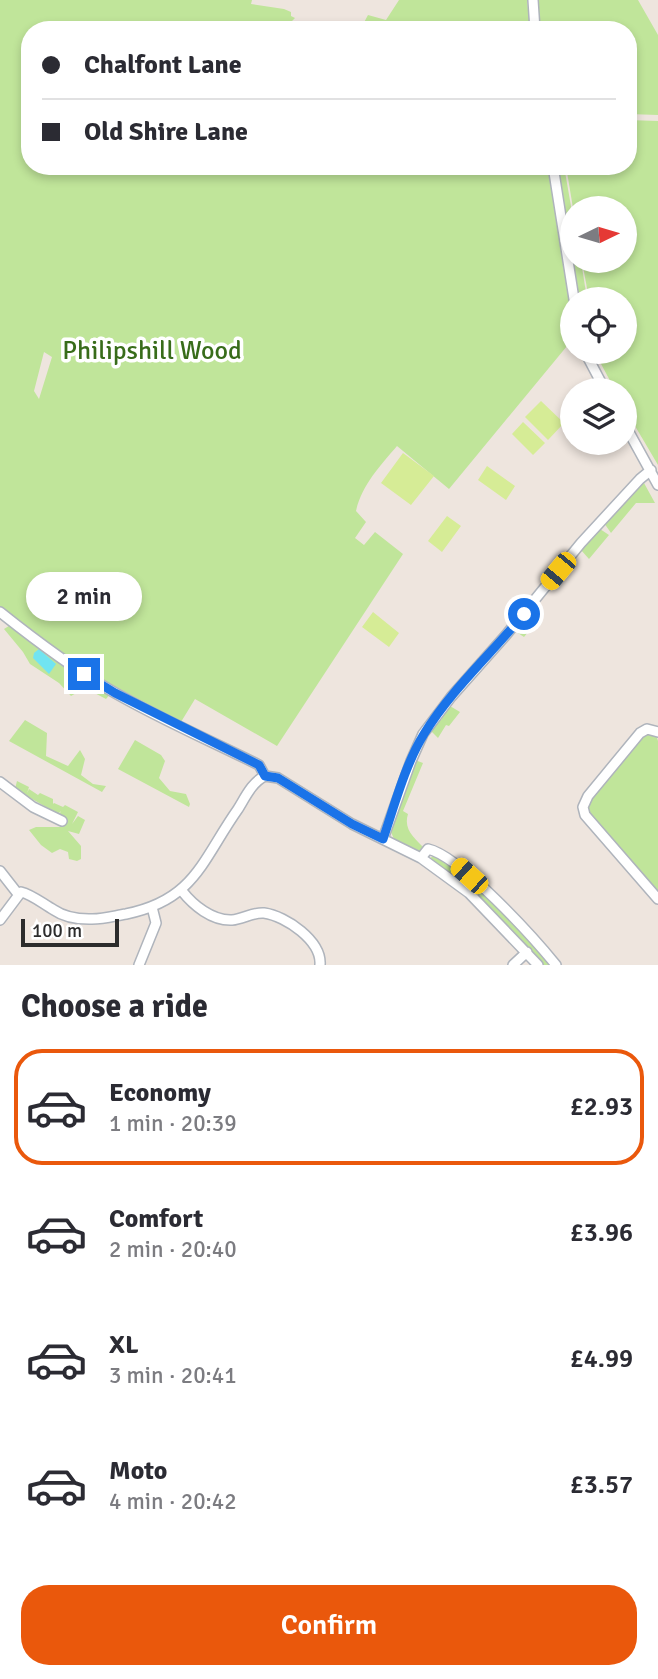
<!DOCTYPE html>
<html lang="en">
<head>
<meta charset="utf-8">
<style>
  body { margin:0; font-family:Signika,sans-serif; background:#f7f7f7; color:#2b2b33; height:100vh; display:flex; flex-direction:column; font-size:26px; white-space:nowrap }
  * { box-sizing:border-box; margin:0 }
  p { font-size:23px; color:#7c7c81 }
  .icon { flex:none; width:38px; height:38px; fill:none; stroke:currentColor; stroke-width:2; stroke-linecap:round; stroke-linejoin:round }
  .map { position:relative; height:965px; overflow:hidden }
  .drawer { display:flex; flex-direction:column; background:#fff; flex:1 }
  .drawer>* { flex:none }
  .hud { position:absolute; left:21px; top:21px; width:616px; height:154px; border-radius:28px; box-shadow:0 4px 10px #0003; display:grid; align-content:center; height:154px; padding:0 21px; background:#fff }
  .needle { width:46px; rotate:85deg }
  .fabs { position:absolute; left:560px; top:196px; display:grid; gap:14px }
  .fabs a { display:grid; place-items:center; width:77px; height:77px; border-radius:50%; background:#fff; box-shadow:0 4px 10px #0003; font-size:35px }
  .scale { position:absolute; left:21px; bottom:18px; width:98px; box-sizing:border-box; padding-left:7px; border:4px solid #2c2c2c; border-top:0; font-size:19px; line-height:24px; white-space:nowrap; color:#2c2c2c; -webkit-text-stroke:5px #fff; paint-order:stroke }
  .end { position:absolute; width:32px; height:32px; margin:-16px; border:9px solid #1a73e8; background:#fff; box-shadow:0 0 0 4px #fff }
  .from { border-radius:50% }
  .bubble { position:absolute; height:49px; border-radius:24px; background:#fff; box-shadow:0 4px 10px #0003; font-size:23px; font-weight:600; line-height:49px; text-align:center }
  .car { position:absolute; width:21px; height:42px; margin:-21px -10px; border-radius:9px; box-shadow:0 0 5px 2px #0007; background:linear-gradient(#f5c518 24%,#345 0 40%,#f5c518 0 76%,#345 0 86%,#f5c518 0) }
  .hud b { display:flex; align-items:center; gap:24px; height:66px; font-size:26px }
  .hud b+b { border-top:2px solid #e1e1e2 }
  .hud i { width:18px; height:18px; background:#2b2b33 }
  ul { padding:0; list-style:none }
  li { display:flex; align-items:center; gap:21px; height:116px; margin:0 14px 10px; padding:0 7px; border:4px solid transparent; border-radius:28px }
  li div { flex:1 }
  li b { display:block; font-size:26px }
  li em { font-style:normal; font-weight:600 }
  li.selected { border-color:#ea580c }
  li>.icon { width:63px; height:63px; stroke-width:1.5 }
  h2 { padding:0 21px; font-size:32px; line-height:84px }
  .button { display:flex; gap:14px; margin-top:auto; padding:14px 21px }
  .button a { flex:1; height:80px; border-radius:28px; background:#ea580c; color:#fff; font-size:28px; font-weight:600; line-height:80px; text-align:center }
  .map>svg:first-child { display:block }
  .green { fill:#c0e59a; fill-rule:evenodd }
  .pitch { fill:#d6ec96 }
  .water { fill:#71e4f1 }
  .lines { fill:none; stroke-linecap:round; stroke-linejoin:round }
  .minor-casing { stroke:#afb4bc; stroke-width:12 }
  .minor { stroke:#fff; stroke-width:9 }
  .route { stroke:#1a73e8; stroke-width:9 }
  .labels { text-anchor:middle; stroke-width:7; stroke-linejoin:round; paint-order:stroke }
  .park-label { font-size:26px; fill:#386c1a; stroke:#fff }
</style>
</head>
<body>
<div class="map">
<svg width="658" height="965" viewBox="0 0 658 965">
  <rect width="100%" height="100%" fill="#eee5de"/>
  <!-- green -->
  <path class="green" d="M 0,0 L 252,0 L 251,4 L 284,9 L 291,12 L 291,16 L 295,18 L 290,23 L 289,30 L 259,25 C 245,33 227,31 213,23 L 221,30 L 30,30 L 30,166 L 550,166 L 572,317 L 572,340 L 449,489 L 397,446 C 380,466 362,485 356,511 L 366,522 L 355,538 L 364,545 L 375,532 L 403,554 L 277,746 L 195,699 L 181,722 L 61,657 L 0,609 ZM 44,352 L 52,357 L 39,399 L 34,391 Z
    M 399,0 L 527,0 L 530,30 L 360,30 L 368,15 L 386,20 Z
    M 536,0 L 638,0 L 658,35 L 658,115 L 628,114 L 628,30 L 539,30 Z
    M 628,120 L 658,121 L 658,465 L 625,409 L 625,390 L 615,390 L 600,362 L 598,352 L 625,352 L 625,299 L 589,299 L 582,261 L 625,261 L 625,208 L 573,208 L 566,166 L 628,166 Z
    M 557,166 L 564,166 L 572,212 L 572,258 Z
    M 573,261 L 581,261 L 587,299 L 579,299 Z
    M 644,483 L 655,503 L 636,503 L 611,533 L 604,523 L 640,484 Z
    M 600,529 L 609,535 L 589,559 L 581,550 Z
    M 533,608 L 542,615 L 524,637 L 515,631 Z
    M 12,624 L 111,693 L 106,699 L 85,688 L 71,696 L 59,683 L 30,664 L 23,652 L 4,629 Z
    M 450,706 L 460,712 L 449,726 L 446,725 L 438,738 L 430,730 L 437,720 L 441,720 Z
    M 25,720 L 47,733 L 46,756 L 68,766 L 80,750 L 85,759 L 81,775 L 93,784 L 106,786 L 102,792 L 9,741 Z
    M 650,733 L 656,735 L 658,741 L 658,896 L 588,814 L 586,807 L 614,769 L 645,734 Z
    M 135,740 L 161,755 L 165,761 L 159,778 L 170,791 L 186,794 L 190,804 L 189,807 L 118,769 Z
    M 415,760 L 423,763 L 403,811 L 408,814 C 403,830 415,838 425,849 L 422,854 L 394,839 L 391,832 Z
    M 17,781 L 29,787 L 27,793 L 29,789 L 38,795 L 40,793 L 53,799 L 53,804 L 54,803 L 63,807 L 65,805 L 78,812 L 72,824 L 78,816 L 85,820 L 79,834 L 68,831 L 81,846 L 81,859 L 77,861 L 69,859 L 68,852 L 60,849 L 52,853 L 41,845 L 29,830 L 36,827 L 63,827 L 67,819 L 59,815 L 61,811 L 58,814 L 15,789 Z
    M 436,854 C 476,880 522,928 553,965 L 542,965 L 429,859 Z"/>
  <!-- pitch -->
  <path class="pitch" d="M 541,401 L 564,423 L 548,440 L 525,417 Z
    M 523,422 L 545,443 L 533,455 L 512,434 Z
    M 403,453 L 434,476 L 411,505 L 381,483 Z
    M 487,466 L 515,486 L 506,500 L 478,480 Z
    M 447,516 L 461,526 L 442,552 L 428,541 Z
    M 373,612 L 399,633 L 389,647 L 362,627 Z"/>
  <!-- water -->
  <path class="water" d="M 39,649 L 56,664 L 49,674 L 33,658 L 34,653 Z"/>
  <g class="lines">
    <!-- minor casing -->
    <g class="minor-casing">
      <path id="minor" d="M 533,0 L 535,30
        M 553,166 L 574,299
        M 585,352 L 605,390
        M 625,425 L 658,485
        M 0,612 C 35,640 71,667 110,690 C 158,718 209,740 259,765 L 265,776
        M 658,732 L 647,729 L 640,733 L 588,796 L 583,807 L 585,815 L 658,899
        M 265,776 L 278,778 L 352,824 L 421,858 L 469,893 L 538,965
        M 0,782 L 33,807 L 62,821
        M 383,839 L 411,761 L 423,734 L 451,697 L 506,635 L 581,543 L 640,479 L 651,470
        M 421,858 L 428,849 C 460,856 534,938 556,965
        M 0,871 L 18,894
        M 182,891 C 193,905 212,921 232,920 C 243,919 253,912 264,913 C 286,916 322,941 320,965
        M 0,920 L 21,892 C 33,895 43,904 54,910 C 64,917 77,919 89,919 C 101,920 114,916 126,914 C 195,900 202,860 238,809 C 245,798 252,782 265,776
        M 139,965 L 156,923 L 152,907
        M 513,965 L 527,952"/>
    </g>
    <!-- minor -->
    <use href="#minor" class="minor"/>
  </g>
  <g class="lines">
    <!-- route -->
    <path class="route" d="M 84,674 L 115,693 L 259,765 L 265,776 L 278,778 L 352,824 L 383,839 C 395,804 405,765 424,734 C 451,690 491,654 524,614"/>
  </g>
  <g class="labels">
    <!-- park labels -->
    <g class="park-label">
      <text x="152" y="359">Philipshill Wood</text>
    </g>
  </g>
</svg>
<div class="fabs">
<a><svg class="needle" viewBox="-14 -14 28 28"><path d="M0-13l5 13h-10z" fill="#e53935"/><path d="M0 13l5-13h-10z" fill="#7c7c81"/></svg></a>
<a><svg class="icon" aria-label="locate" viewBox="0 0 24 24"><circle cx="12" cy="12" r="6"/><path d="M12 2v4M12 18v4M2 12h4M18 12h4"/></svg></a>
<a><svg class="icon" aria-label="layers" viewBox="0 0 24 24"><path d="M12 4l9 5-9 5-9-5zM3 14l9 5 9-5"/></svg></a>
</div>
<div class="scale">100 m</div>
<i class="end from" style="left:524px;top:614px"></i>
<i class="end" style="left:84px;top:674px"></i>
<div class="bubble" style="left:26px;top:572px;width:116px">2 min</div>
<i class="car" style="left:558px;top:571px;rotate:220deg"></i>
<i class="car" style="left:469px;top:876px;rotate:312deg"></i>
<div class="hud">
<b><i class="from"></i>Chalfont Lane</b>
<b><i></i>Old Shire Lane</b>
</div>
</div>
<section class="drawer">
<h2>Choose a ride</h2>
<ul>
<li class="selected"><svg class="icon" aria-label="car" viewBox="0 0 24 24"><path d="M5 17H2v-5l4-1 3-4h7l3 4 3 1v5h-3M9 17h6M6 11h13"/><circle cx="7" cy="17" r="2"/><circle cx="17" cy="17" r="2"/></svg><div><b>Economy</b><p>1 min · 20:39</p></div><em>£2.93</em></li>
<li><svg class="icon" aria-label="car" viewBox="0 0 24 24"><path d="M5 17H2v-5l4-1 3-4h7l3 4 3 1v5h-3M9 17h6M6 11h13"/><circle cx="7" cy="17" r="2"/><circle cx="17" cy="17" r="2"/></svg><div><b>Comfort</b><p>2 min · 20:40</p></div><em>£3.96</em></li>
<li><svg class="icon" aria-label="car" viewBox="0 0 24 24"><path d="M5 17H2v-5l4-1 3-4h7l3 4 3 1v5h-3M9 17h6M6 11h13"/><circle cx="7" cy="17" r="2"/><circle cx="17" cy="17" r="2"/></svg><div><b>XL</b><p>3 min · 20:41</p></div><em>£4.99</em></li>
<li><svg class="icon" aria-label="car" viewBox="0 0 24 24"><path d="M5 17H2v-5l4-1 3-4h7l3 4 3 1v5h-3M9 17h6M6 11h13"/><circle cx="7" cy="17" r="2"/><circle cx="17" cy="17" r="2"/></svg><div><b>Moto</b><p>4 min · 20:42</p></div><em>£3.57</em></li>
</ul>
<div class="button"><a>Confirm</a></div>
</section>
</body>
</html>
